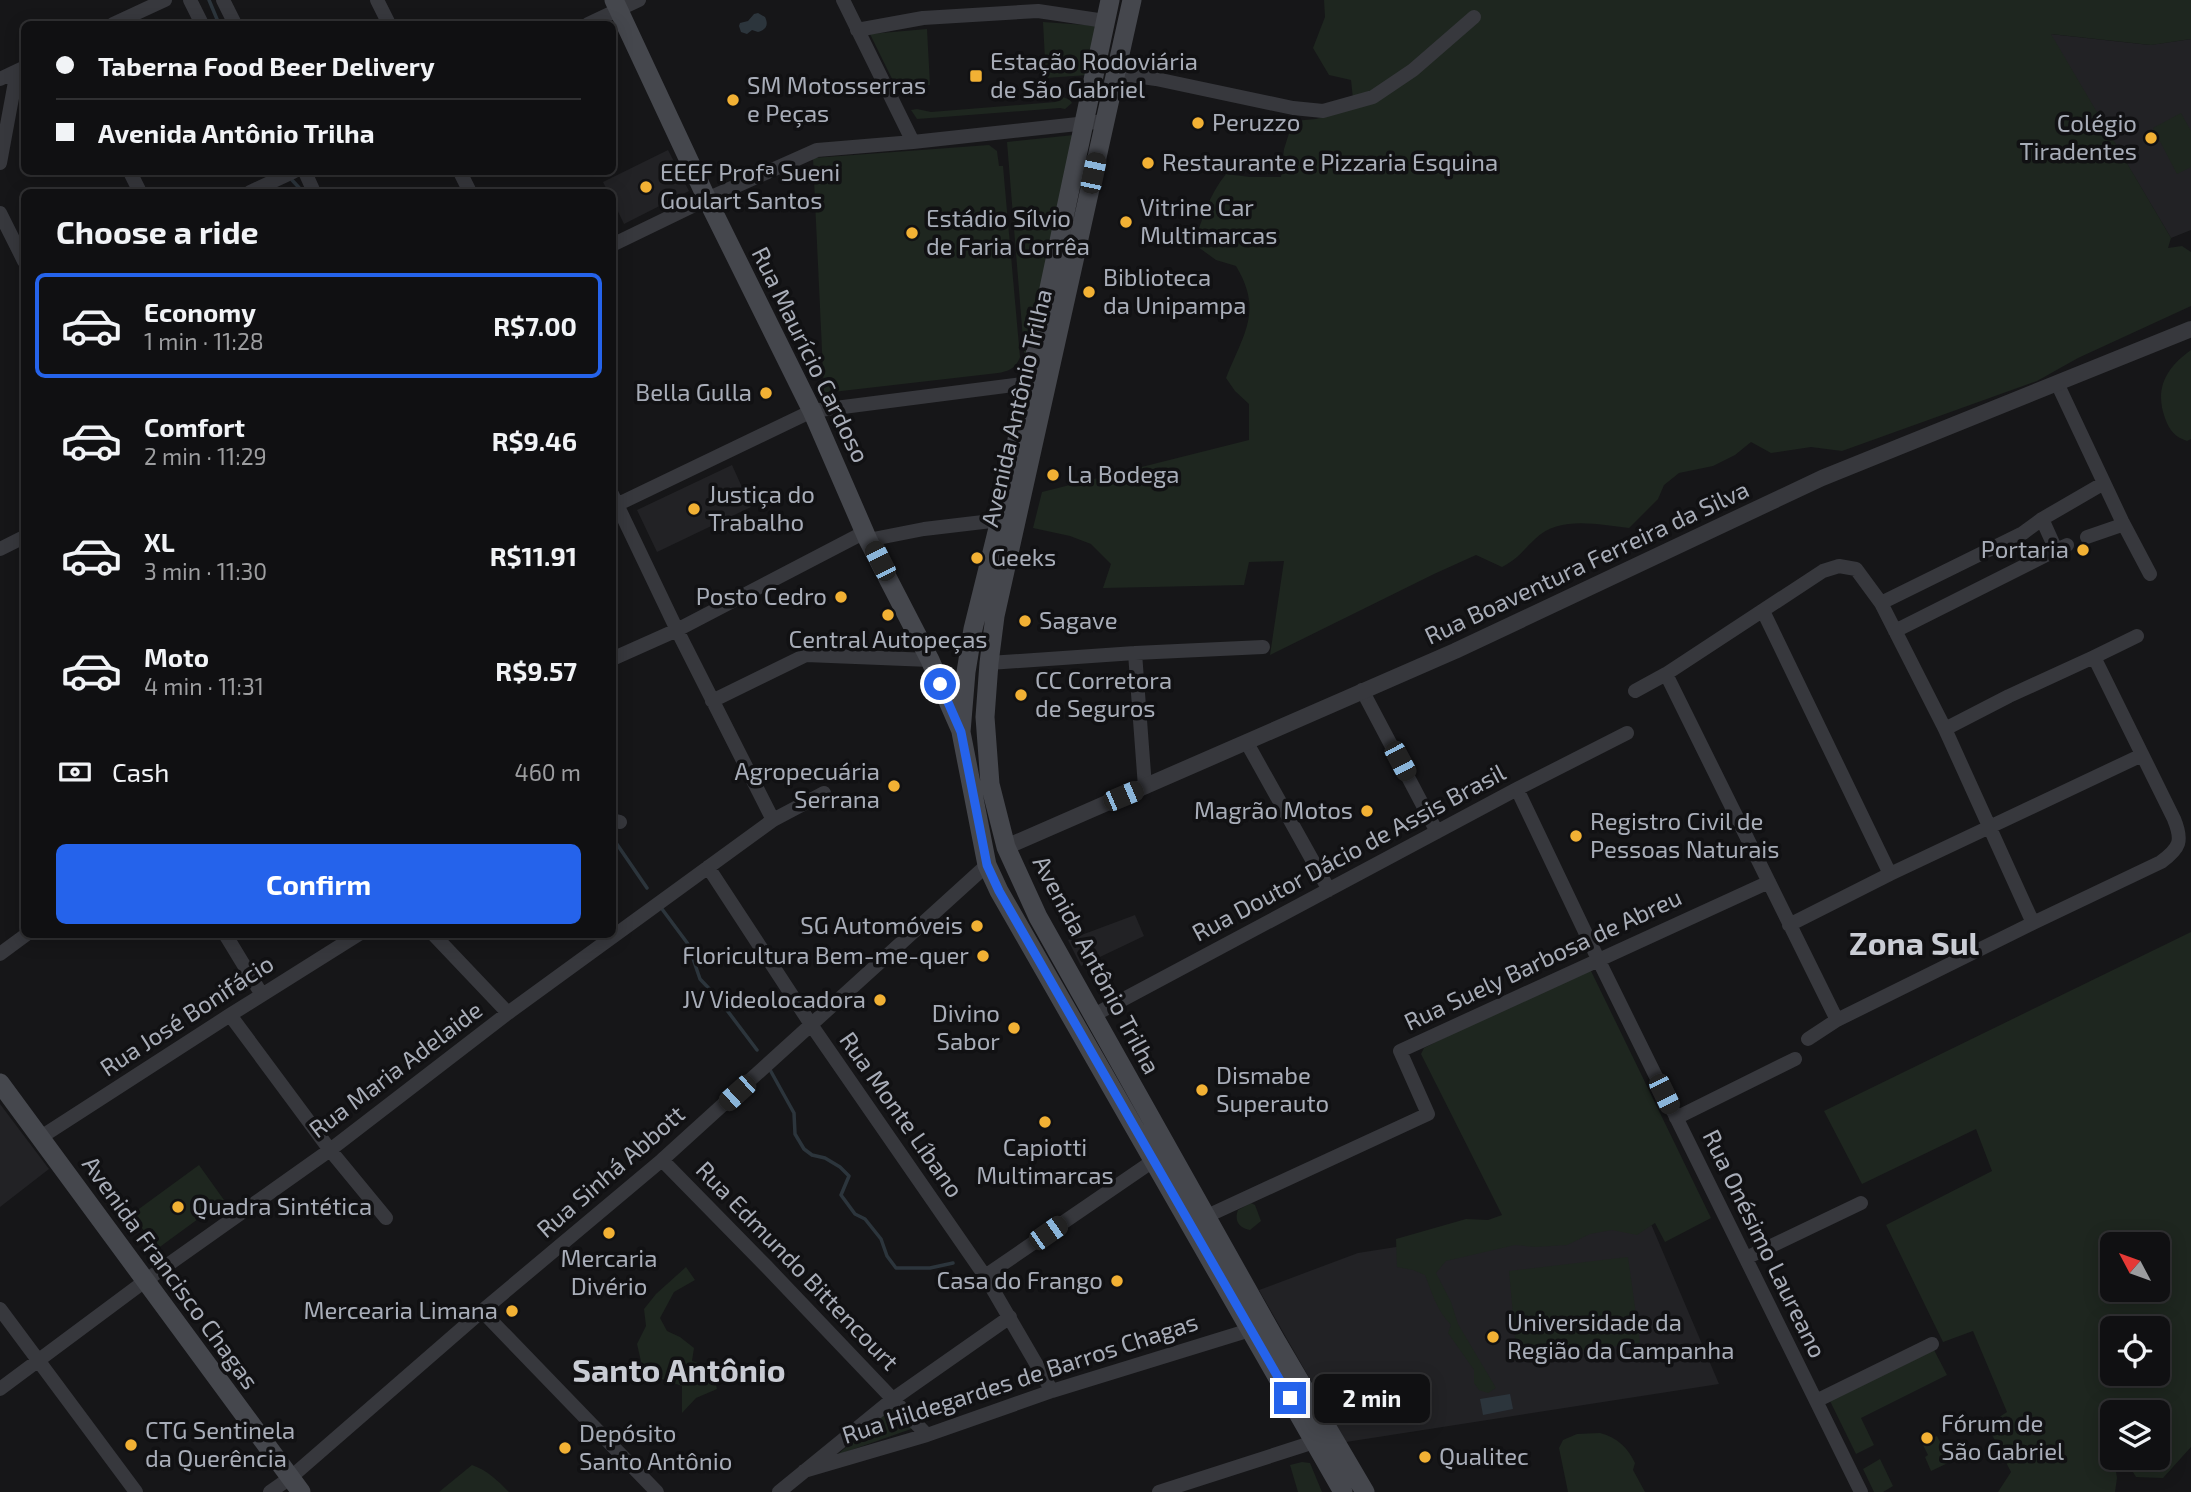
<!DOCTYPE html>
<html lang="en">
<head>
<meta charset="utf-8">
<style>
  body { margin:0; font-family:"Exo 2",sans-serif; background:#19191b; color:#f1f3f6; height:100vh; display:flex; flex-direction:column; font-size:26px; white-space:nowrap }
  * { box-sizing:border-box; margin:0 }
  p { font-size:23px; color:#9c9d9f }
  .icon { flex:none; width:38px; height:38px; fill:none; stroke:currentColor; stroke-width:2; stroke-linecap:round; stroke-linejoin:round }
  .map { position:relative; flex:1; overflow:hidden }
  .drawer { position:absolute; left:21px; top:189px; width:595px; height:749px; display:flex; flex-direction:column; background:#101012; border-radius:10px; box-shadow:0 4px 18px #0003,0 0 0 2px #303032 }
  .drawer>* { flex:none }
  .banner { position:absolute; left:21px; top:21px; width:595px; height:154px; border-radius:10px; box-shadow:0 4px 18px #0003,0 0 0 2px #303032; display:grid; align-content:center; height:154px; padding:0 35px; background:#101012 }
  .needle { width:46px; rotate:311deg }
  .fabs { position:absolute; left:2100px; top:1232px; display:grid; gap:14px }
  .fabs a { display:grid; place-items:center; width:70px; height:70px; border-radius:10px; background:#101012; box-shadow:0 4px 18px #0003,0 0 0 2px #303032; font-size:35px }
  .end { position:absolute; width:32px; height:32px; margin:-16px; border:9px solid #2563eb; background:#fff; box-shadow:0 0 0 4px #fff }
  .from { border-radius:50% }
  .bubble { position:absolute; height:49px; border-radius:10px; background:#101012; box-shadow:0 4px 18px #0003,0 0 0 2px #303032; font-size:23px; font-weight:700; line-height:49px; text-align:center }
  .car { position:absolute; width:21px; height:42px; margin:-21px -10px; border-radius:9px; box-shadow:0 0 5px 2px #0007; background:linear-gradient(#222 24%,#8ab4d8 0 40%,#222 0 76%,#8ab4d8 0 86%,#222 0) }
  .banner b { display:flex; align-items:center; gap:24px; height:66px; font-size:26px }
  .banner b+b { border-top:2px solid #303032 }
  .banner i { width:18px; height:18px; background:#f1f3f6 }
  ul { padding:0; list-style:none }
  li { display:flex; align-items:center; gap:21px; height:105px; margin:0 14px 10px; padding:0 21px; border:4px solid transparent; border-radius:10px }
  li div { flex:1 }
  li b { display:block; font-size:26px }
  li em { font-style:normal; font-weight:700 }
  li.on { border-color:#2563eb }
  li>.icon { width:63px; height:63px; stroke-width:1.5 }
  h2 { padding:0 35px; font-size:32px; line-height:84px }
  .pay { display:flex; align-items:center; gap:18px; height:77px; padding:0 35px; font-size:26px }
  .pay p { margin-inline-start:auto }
  .action { display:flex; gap:14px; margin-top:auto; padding:14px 35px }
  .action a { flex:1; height:80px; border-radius:10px; background:#2563eb; color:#fff; font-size:28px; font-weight:700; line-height:80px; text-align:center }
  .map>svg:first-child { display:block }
  .built { fill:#222225 }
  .green { fill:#1e261f; fill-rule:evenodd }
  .water { fill:#2c353c }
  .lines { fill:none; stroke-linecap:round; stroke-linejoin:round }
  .stream { stroke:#2c353c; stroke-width:3.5 }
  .minor { stroke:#37383d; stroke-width:14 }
  .tertiary { stroke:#37383d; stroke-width:16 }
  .secondary { stroke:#45474d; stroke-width:19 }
  .route { stroke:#2563eb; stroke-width:9 }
  .poi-dot { fill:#f2b134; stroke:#111113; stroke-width:2.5 }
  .labels { text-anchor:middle; stroke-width:7; stroke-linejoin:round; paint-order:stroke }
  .poi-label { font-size:24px; fill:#a8adb8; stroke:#111113; text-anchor:start }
  .street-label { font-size:24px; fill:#a8adb8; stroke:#111113 }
  .district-label { font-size:32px; font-weight:bold; fill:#c9ccd4; stroke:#111113 }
</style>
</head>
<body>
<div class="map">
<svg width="2191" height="1492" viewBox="0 0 2191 1492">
  <rect width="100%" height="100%" fill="#161618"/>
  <!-- built -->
  <path class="built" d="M 2050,34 L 2150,45 L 2191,39 L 2191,230 L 2171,238 Z
    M 668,150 L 689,191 L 624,224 L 613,201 L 612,192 L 608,192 L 603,182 Z
    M 732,465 L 751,507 L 657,552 L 637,510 Z
    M 1135,915 L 1144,936 L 1081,966 L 1068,940 Z
    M 0,1104 L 49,1169 L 0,1207 Z
    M 1651,1224 L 1719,1384 L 1346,1442 L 1259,1290 L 1358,1253 L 1504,1230 Z"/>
  <!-- green -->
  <path class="green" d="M 1324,0 L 2191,0 L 2191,39 L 2151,45 L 2051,34 L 2171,238 L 2168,248 L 2182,246 L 2191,252 L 2191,306 L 2078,358 L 2037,381 L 1842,451 L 1811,447 L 1771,453 L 1751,442 L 1735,455 L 1713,466 L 1679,473 L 1664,485 L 1658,499 L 1629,528 C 1598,525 1560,515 1535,539 C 1521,552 1520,557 1502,567 L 1476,555 L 1434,574 L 1270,655 L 1284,561 L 1249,562 L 1244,585 L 1103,588 L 1111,564 L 1091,544 L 1070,536 L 1033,528 L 1042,492 L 1249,440 L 1249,404 L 1235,391 L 1226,378 C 1244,333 1263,311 1236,266 L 1216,260 L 1194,244 C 1202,219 1209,195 1226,174 L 1250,177 L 1281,177 L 1284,149 L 1293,121 L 1316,119 L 1354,108 L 1351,80 L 1329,75 L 1313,48 L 1325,17 Z
    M 1043,22 L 1100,26 L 1088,75 L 1046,78 Z
    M 927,29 L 930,85 L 897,89 L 870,34 Z
    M 1063,97 L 1070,100 L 1072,103 L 1065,109 L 1060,108 L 917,119 L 911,110 L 917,109 L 931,112 L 1055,102 Z
    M 2181,113 L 2191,131 L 2191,167 L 2177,174 L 2153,128 Z
    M 1074,135 L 1025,364 L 1007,142 Z
    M 989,145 L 997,151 L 999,166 L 1003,166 L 1020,357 C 1016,368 1009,371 998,373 L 824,393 L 813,158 Z
    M 2191,350 L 2191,439 L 2187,441 C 2175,437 2169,430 2165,418 C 2154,388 2167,367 2191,350 Z
    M 2191,932 L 2191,1447 L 2163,1478 L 2136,1477 L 2128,1464 L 2115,1465 L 2117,1478 L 2115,1492 L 1998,1492 L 2011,1472 L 1987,1425 L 2007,1412 L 1973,1331 L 1943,1342 L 1886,1225 L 1992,1171 L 1976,1129 L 1862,1184 L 1824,1111 ZM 2112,1244 L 2158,1244 L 2158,1290 L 2112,1290 ZM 2112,1328 L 2158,1328 L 2158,1374 L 2112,1374 ZM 2112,1412 L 2158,1412 L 2158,1458 L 2112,1458 Z
    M 1584,968 L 1591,971 L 1711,1218 L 1665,1242 L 1655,1223 L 1637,1235 L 1612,1230 L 1590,1234 L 1567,1245 L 1535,1247 L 1515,1245 L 1446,1261 L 1436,1273 L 1451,1302 L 1458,1324 L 1496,1388 L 1488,1393 L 1479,1390 L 1474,1383 L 1474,1370 L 1448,1333 L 1451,1325 C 1437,1311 1432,1293 1425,1275 L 1413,1270 L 1397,1267 L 1396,1239 L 1466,1219 L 1488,1220 L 1502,1215 L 1421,1054 L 1424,1048 Z
    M 199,1165 L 224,1200 L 157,1249 L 132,1214 Z
    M 1251,1203 L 1255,1205 L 1261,1221 L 1250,1230 C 1239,1228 1234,1221 1238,1210 Z
    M 1628,1257 L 1640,1343 L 1517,1359 L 1509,1271 Z
    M 686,1267 L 695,1280 L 674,1292 L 660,1318 L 667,1331 L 680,1337 L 694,1348 L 692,1361 L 712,1368 L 717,1389 L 696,1398 L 682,1413 L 682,1386 L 662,1379 L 650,1384 L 643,1370 L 637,1344 L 646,1326 L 644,1309 L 656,1294 Z
    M 1934,1350 L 1947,1375 L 1861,1418 L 1874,1445 L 1856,1454 L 1830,1401 Z
    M 894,1406 L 914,1428 L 837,1455 Z
    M 1600,1433 C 1618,1438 1627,1447 1635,1463 L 1633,1470 L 1645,1492 L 1568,1492 L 1559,1448 L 1563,1440 L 1577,1434 Z
    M 1937,1436 L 1950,1462 L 1931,1471 L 1925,1457 L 1928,1455 L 1922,1443 Z
    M 1880,1459 L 1893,1486 L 1883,1492 L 1874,1492 L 1863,1469 Z
    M 1302,1462 L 1310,1463 L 1322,1492 L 1298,1492 L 1290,1465 Z
    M 472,1465 C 487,1470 498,1481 509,1492 L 439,1492 Z"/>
  <!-- water -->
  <path class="water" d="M 758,13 L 765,17 C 769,25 766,30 758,32 L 752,30 L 747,34 L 741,32 L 739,26 L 740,23 L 748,21 L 754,14 Z
    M 1510,1394 L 1513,1409 L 1483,1415 L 1480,1399 Z"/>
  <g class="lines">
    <!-- stream -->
    <path class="stream" d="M 209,0 L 219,24
      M 292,180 L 303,192
      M 612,837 L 647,888
      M 662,909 L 688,944 L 700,979 L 717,997 L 757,1050
      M 769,1068 L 794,1113 L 795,1134 L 804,1149 L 812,1155 L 825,1158 L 840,1167 L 849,1176 L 841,1195 L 855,1214 L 865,1219 L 881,1239 L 887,1256 L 896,1268 L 930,1268 L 953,1263"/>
    <!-- minor -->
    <path class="minor" d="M 190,0 L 202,24
      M 223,0 L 235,24
      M 377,0 L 389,24
      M 843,0 L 913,142
      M 113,24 L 165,0
      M 588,24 L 639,0
      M 857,30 L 923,18 L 1038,11 L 1105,21
      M 1115,73 L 1156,79 L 1293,108 L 1323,111 L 1373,97 L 1413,70 L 1474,17
      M 0,79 L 23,68
      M 0,163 L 17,71
      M 130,172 L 140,192
      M 305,172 L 314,192
      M 460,172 L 470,192
      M 250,192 L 293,172
      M 0,213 L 24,261
      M 612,245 L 707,199 L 817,150 L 913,142 L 1105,121
      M 2057,383 L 2122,521 L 2150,574
      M 612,494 L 677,630 L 773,820
      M 612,507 L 812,411 L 1030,383
      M 2087,537 L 2119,526 L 2122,521
      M 868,540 L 924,529 L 1000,520
      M 2067,545 L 2056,550 L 2042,519 L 2104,483
      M 0,549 L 24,537
      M 1881,603 L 2023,533 L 2042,519
      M 1763,611 L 1890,874 L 1789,925
      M 1895,631 L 2056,550
      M 1135,653 L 1145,787
      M 2094,657 L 2137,636
      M 612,659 L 677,630 L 865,532
      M 989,663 L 1135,653 L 1263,647
      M 1362,690 L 1437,832
      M 1635,691 L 1666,674
      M 712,701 L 806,655 L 930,660
      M 1945,729 L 2009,696 L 2094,657 L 2174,819 C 2183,841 2180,848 2161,862 L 2033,923 L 1837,1020 L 1666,674 L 1823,571 L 1839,566 L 1856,569 L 1881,603 L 1945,729 L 2033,923
      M 1247,743 L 1329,890
      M 1517,789 L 1598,959 L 1861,1492
      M 612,820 L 620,822
      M 708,867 L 812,1026 L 985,1276 L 1052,1391
      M 1890,874 L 2142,755
      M 225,934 L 262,995
      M 433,934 L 508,1013
      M 0,954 L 27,934
      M 230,1015 L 330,1150 L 386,1218
      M 1094,1015 L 1517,789 L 1627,733
      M 1808,1039 L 1837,1020
      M 1676,1118 L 1795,1059
      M 41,1137 L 230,1015 L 359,934
      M 662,1160 L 766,1266 L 927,1435
      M 1207,1216 L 1428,1114 L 1400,1051 L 1769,882
      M 1746,1258 L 1861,1203
      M 985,1276 L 1153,1161
      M 0,1309 L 136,1492
      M 482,1311 L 657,1492
      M 0,1389 L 145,1281 L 330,1150 L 508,1013 L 773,820 L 824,793
      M 1816,1401 L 1932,1344
      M 804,1471 L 927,1435 L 1052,1391 L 1250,1330
      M 270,1492 L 290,1478 L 482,1311 L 662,1160 L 987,865
      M 779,1492 L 893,1399 L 1010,1317
      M 1159,1492 L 1314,1442"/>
    <!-- tertiary -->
    <path class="tertiary" d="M 1006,847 L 1455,651 L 1822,478 L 2191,329"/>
    <!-- secondary -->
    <path class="secondary" d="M 614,0 L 707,199 L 812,411 L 868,540 L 930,660 L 961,731
      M 1110,0 L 1000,520 L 973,629 L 966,672 L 961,732 L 987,865 L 999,891 L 1343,1492
      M 1132,0 L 995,616 L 989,663 L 985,717 L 990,784 L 1006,847 L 1038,917 L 1275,1339 L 1365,1492
      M 0,1083 L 301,1492"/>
  </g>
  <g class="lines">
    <!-- route -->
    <path class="route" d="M 940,684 L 961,732 L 987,865 L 999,891 L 1290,1398"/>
  </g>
  <!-- markers -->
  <g class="poi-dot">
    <rect x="969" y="69" width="14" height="14" rx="3.5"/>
    <circle cx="733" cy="100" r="7"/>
    <circle cx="1198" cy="123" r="7"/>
    <circle cx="2151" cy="138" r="7"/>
    <circle cx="1148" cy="163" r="7"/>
    <circle cx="646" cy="187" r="7"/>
    <circle cx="1126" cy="222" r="7"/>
    <circle cx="912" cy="233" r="7"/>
    <circle cx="1089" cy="292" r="7"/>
    <circle cx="766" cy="393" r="7"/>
    <circle cx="1053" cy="475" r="7"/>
    <circle cx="694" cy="509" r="7"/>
    <circle cx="2083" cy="550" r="7"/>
    <circle cx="977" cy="558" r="7"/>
    <circle cx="841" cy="597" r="7"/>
    <circle cx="888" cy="615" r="7"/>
    <circle cx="1025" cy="621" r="7"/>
    <circle cx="1021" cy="695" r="7"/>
    <circle cx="894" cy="786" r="7"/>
    <circle cx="1367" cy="811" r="7"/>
    <circle cx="1576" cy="836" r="7"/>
    <circle cx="977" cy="926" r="7"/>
    <circle cx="983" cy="956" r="7"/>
    <circle cx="880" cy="1000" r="7"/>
    <circle cx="1014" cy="1028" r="7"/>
    <circle cx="1202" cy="1090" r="7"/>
    <circle cx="1045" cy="1122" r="7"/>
    <circle cx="178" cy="1207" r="7"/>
    <circle cx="609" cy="1233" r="7"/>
    <circle cx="1117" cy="1281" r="7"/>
    <circle cx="512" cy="1311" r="7"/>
    <circle cx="1493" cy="1337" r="7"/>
    <circle cx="1927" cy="1438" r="7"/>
    <circle cx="131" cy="1445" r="7"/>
    <circle cx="565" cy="1448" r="7"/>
    <circle cx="1425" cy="1457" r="7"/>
  </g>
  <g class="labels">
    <!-- poi labels -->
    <g class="poi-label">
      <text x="990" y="70">Estação Rodoviária<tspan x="990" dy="28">de São Gabriel</tspan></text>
      <text x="747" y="94">SM Motosserras<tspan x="747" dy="28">e Peças</tspan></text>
      <text x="1212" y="131">Peruzzo</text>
      <text x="2137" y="132" text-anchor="end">Colégio<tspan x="2137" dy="28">Tiradentes</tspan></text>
      <text x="1162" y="171">Restaurante e Pizzaria Esquina</text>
      <text x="660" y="181">EEEF Profª Sueni<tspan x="660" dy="28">Goulart Santos</tspan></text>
      <text x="1140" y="216">Vitrine Car<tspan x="1140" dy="28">Multimarcas</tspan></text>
      <text x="926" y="227">Estádio Sílvio<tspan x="926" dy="28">de Faria Corrêa</tspan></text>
      <text x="1103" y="286">Biblioteca<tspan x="1103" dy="28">da Unipampa</tspan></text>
      <text x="752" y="401" text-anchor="end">Bella Gulla</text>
      <text x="1067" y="483">La Bodega</text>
      <text x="708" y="503">Justiça do<tspan x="708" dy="28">Trabalho</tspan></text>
      <text x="2069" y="558" text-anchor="end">Portaria</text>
      <text x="991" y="566">Geeks</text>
      <text x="827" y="605" text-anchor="end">Posto Cedro</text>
      <text x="1039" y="629">Sagave</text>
      <text x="888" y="648" text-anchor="middle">Central Autopeças</text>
      <text x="1035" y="689">CC Corretora<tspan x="1035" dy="28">de Seguros</tspan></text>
      <text x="880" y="780" text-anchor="end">Agropecuária<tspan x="880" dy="28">Serrana</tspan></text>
      <text x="1353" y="819" text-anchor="end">Magrão Motos</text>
      <text x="1590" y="830">Registro Civil de<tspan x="1590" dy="28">Pessoas Naturais</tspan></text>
      <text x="963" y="934" text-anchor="end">SG Automóveis</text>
      <text x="969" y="964" text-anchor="end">Floricultura Bem-me-quer</text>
      <text x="866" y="1008" text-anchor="end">JV Videolocadora</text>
      <text x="1000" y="1022" text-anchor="end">Divino<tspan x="1000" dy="28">Sabor</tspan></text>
      <text x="1216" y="1084">Dismabe<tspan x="1216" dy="28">Superauto</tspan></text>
      <text x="1045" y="1156" text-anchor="middle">Capiotti<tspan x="1045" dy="28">Multimarcas</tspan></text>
      <text x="192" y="1215">Quadra Sintética</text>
      <text x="609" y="1267" text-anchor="middle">Mercaria<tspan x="609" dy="28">Divério</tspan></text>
      <text x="1103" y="1289" text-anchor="end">Casa do Frango</text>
      <text x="498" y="1319" text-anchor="end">Mercearia Limana</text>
      <text x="1507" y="1331">Universidade da<tspan x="1507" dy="28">Região da Campanha</tspan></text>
      <text x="1941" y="1432">Fórum de<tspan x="1941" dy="28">São Gabriel</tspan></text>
      <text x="145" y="1439">CTG Sentinela<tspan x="145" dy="28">da Querência</tspan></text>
      <text x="579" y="1442">Depósito<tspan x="579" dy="28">Santo Antônio</tspan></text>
      <text x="1439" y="1465">Qualitec</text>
    </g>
    <!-- street labels -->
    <g class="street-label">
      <text transform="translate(810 355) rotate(64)" y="8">Rua Maurício Cardoso</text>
      <text transform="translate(1017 408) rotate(-77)" y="8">Avenida Antônio Trilha</text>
      <text transform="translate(1587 563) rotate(-25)" y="8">Rua Boaventura Ferreira da Silva</text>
      <text transform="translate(1349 853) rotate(-28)" y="8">Rua Doutor Dácio de Assis Brasil</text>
      <text transform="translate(1543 960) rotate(-25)" y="8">Rua Suely Barbosa de Abreu</text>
      <text transform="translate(1096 965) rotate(62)" y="8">Avenida Antônio Trilha</text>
      <text transform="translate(187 1016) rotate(-33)" y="8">Rua José Bonifácio</text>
      <text transform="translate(396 1070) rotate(-37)" y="8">Rua Maria Adelaide</text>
      <text transform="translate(901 1115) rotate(55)" y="8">Rua Monte Líbano</text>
      <text transform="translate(611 1172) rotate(-41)" y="8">Rua Sinhá Abbott</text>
      <text transform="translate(1764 1244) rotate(64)" y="8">Rua Onésimo Laureano</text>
      <text transform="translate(797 1266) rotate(46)" y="8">Rua Edmundo Bittencourt</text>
      <text transform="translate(170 1273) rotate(54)" y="8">Avenida Francisco Chagas</text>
      <text transform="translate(1020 1379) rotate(-18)" y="8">Rua Hildegardes de Barros Chagas</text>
    </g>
    <!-- district labels -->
    <g class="district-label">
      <text x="1914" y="955">Zona Sul</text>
      <text x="679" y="1382">Santo Antônio</text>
    </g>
  </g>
</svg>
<div class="fabs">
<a><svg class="needle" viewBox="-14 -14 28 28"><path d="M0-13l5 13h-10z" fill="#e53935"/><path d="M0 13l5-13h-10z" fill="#9c9d9f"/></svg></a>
<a><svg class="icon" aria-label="locate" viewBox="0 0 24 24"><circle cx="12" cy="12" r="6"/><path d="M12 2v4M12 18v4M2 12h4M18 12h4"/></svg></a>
<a><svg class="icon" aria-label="layers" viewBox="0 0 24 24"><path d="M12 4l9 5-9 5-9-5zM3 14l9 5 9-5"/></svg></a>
</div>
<i class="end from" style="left:940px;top:684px"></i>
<i class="end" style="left:1290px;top:1398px"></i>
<div class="bubble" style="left:1314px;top:1374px;width:116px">2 min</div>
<i class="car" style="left:1093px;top:173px;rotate:12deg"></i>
<i class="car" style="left:880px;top:561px;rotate:333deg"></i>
<i class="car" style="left:1400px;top:761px;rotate:152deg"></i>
<i class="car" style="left:1123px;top:796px;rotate:67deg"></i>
<i class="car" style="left:737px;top:1093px;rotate:228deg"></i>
<i class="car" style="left:1664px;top:1094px;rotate:154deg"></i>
<i class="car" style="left:1048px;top:1233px;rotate:55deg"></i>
<div class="banner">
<b><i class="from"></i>Taberna Food Beer Delivery</b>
<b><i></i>Avenida Antônio Trilha</b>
</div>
<section class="drawer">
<h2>Choose a ride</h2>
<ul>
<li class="on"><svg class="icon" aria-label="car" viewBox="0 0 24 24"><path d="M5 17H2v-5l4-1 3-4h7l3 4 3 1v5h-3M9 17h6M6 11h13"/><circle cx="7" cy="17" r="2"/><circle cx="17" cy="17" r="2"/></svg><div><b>Economy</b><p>1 min · 11:28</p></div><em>R$7.00</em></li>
<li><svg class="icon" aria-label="car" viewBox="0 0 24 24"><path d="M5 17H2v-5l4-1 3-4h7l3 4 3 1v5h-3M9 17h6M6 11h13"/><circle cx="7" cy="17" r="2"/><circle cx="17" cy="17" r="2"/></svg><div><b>Comfort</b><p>2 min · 11:29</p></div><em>R$9.46</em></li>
<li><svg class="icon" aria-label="car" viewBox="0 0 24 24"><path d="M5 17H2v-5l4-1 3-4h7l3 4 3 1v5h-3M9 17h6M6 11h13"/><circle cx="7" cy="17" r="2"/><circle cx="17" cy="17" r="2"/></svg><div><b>XL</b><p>3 min · 11:30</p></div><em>R$11.91</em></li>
<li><svg class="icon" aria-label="car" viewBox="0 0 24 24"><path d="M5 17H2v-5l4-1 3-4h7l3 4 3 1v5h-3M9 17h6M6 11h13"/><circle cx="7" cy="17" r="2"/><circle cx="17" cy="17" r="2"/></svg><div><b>Moto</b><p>4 min · 11:31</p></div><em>R$9.57</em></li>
</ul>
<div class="pay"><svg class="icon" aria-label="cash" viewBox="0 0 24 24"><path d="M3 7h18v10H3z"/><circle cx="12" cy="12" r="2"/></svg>Cash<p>460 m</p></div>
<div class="action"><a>Confirm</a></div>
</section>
</div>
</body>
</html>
